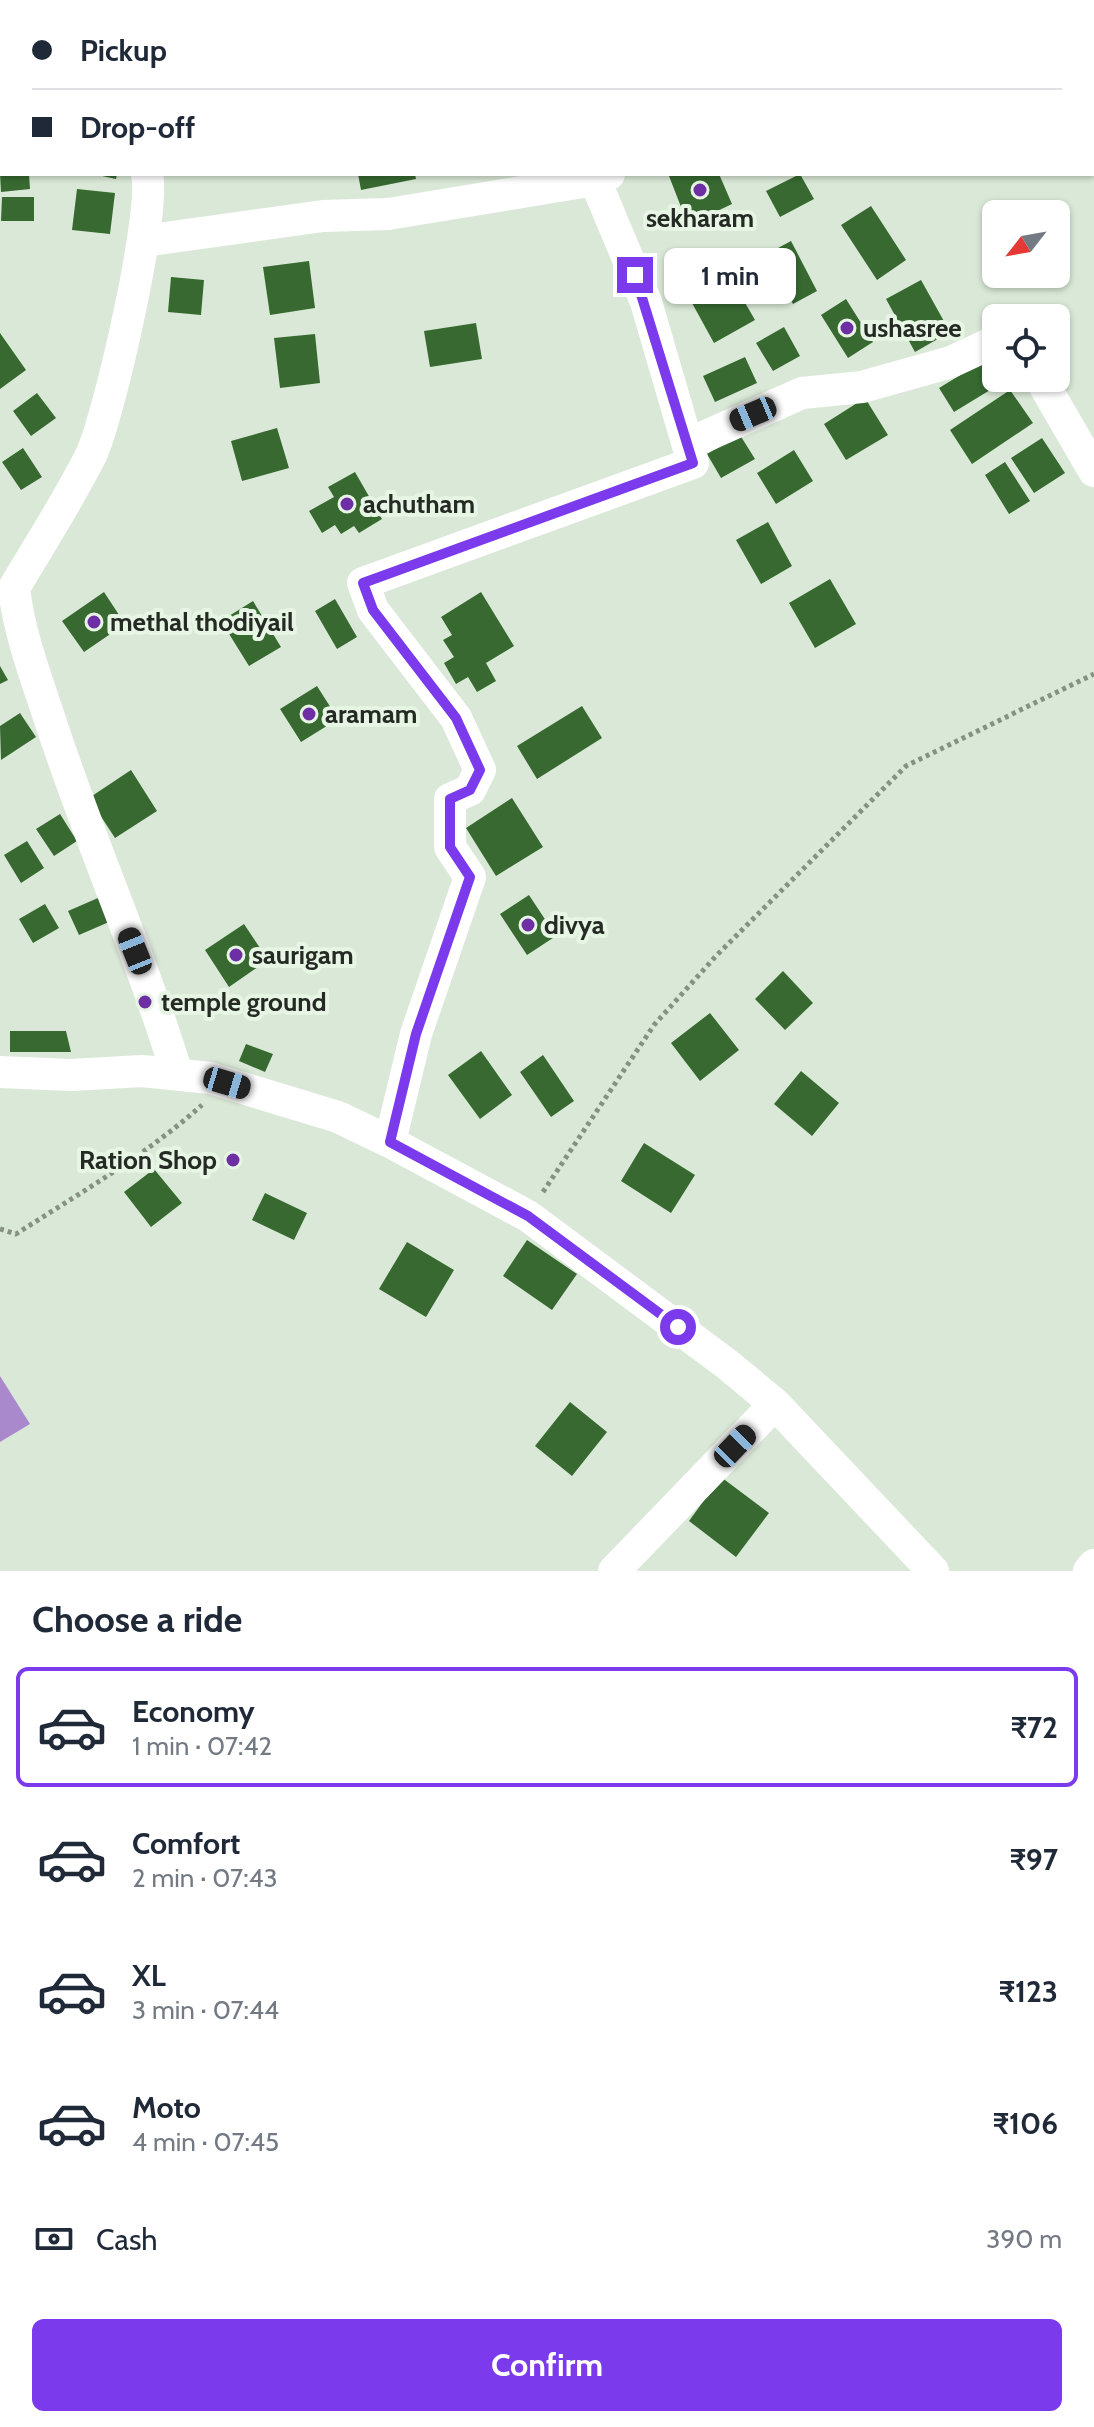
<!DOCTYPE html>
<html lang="en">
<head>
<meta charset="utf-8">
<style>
  body { margin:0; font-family:Cabin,sans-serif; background:#f6f6f7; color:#1f2937; height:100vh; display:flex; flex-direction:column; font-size:30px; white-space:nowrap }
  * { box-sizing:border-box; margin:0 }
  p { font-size:26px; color:#747a83 }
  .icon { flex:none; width:44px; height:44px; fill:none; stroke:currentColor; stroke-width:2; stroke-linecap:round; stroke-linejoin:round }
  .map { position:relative; height:1571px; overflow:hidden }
  .details { display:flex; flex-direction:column; background:#fff; flex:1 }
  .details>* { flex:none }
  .hud { position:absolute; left:0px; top:0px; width:1094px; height:176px; box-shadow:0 2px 6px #0004; display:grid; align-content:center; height:176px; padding:0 32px; background:#fff }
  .needle { width:52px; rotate:239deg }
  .buttons { position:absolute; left:982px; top:200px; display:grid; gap:16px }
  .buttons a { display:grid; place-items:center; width:88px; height:88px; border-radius:12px; background:#fff; box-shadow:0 2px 6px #0004; font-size:40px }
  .end { position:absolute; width:36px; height:36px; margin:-18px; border:10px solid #7c3aed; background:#fff; box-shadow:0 0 0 4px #fff }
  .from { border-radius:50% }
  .bubble { position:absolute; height:56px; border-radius:12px; background:#fff; box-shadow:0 2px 6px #0004; font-size:26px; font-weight:800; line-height:56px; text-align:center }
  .car { position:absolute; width:24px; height:48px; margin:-24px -12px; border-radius:10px; box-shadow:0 0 6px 2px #0007; background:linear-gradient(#222 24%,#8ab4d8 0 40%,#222 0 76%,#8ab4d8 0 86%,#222 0) }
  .hud b { display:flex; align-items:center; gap:28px; height:76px; font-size:30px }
  .hud b+b { border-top:2px solid #e0e1e3 }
  .hud i { width:20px; height:20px; background:#1f2937 }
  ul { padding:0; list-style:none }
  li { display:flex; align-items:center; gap:24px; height:120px; margin:0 16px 12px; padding:0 16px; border:4px solid transparent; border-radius:12px }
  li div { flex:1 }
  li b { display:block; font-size:30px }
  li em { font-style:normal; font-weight:800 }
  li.on { border-color:#7c3aed }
  li>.icon { width:72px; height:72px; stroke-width:1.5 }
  h2 { padding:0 32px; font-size:36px; line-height:96px }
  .pay { display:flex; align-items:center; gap:20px; height:88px; padding:0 32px; font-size:30px }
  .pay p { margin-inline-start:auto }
  .primary-button { display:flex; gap:16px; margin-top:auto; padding:16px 32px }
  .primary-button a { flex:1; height:92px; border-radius:12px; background:#7c3aed; color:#fff; font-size:32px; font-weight:800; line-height:92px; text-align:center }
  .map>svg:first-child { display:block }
  .water { fill:#a989cc }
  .building { fill:#376931 }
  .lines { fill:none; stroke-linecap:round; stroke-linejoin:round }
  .path { stroke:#869184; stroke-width:5; stroke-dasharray:4 4; stroke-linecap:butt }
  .street { stroke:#fff; stroke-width:32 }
  .route { stroke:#7c3aed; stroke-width:10 }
  .poi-dot { fill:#6f2fa4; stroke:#e7f6e4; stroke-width:3 }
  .labels { text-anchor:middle; stroke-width:8; stroke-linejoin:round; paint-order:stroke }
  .poi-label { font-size:26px; font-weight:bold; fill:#252b24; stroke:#e7f6e4; text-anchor:start }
</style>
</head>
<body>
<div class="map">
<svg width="1094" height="1571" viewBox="0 0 1094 1571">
  <rect width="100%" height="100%" fill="#dae9d7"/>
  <!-- water -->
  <path class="water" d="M 0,1376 L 30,1424 L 0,1442 Z"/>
  <!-- building -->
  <path class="building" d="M 0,174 L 29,174 L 30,189 L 1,192 Z
    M 93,174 L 117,174 L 116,179 Z
    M 358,174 L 415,174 L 416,179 L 361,190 Z
    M 674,174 L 719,174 L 732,204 L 688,225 L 669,176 Z
    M 800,174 L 814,199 L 780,217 L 766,191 Z
    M 77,189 L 115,193 L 110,234 L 72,230 Z
    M 2,197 L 34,197 L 34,221 L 1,221 Z
    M 871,206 L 906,260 L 877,280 L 841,225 Z
    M 791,241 L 817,291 L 793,304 L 767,254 Z
    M 309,261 L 315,308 L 270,315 L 263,267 Z
    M 171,277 L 204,280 L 201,315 L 168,312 Z
    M 732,280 L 755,320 L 714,343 L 692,303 Z
    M 921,280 L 950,332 L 915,352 L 886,299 Z
    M 846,299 L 873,342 L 848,358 L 821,315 Z
    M 476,323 L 482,359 L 430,367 L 424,331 Z
    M 784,327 L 800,356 L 773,371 L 756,343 Z
    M 0,333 L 26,370 L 0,389 Z
    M 315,334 L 320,383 L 280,388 L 274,338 Z
    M 745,357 L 757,383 L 715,402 L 703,376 Z
    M 985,360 L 1000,384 L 954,412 L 939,388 Z
    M 1010,390 L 1033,423 L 972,464 L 950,430 Z
    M 37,393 L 56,418 L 31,436 L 13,411 Z
    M 865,398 L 888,435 L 846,460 L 824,424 Z
    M 277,428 L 289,468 L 242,481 L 231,441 Z
    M 740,435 L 755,459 L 721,478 L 707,454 Z
    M 1042,438 L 1065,473 L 1034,493 L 1011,458 Z
    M 23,448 L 42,477 L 21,490 L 2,462 Z
    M 794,450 L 813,481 L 776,504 L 757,473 Z
    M 1005,462 L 1030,501 L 1009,514 L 985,475 Z
    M 355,472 L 382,519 L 359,533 L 354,526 L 341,534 L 335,525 L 322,533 L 309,511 L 334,497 L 328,487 Z
    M 768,522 L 792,566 L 761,584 L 736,540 Z
    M 830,579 L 856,624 L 815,648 L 789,603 Z
    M 104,592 L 125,624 L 84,652 L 62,621 Z
    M 481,592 L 514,646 L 486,663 L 496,681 L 477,692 L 468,677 L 456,684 L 444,663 L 454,657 L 443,640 L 452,635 L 441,617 Z
    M 335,599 L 357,637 L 337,649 L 315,611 Z
    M 253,601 L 281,647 L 249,666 L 221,621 Z
    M 0,666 L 8,680 L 0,684 Z
    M 317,686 L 338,719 L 301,742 L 280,709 Z
    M 582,706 L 602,738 L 537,779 L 517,746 Z
    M 20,713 L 36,737 L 1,760 L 0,726 Z
    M 131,770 L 157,811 L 115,838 L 89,798 Z
    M 512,798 L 543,847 L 496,876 L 466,828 Z
    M 60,814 L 77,841 L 54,856 L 36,829 Z
    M 27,841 L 44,868 L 21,883 L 4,855 Z
    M 529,895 L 556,936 L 527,955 L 500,914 Z
    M 98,898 L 109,922 L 79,935 L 68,911 Z
    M 45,904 L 59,928 L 33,943 L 19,919 Z
    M 244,924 L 268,960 L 229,987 L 205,950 Z
    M 783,971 L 813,1003 L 785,1030 L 755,999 Z
    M 710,1013 L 739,1050 L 700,1081 L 671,1043 Z
    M 10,1031 L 66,1031 L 71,1052 L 10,1052 Z
    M 246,1044 L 273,1054 L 265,1072 L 239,1061 Z
    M 481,1051 L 512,1095 L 480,1119 L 448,1075 Z
    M 543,1055 L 574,1101 L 551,1117 L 520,1072 Z
    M 801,1071 L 839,1103 L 812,1136 L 774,1104 Z
    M 644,1143 L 695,1175 L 671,1213 L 621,1181 Z
    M 154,1169 L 182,1203 L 151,1227 L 124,1192 Z
    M 265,1193 L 307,1213 L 294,1240 L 252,1220 Z
    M 527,1240 L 577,1274 L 552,1310 L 503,1276 Z
    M 407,1242 L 454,1270 L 426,1317 L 379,1289 Z
    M 570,1402 L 607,1432 L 572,1476 L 535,1446 Z
    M 721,1477 L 769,1513 L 736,1557 L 689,1521 Z"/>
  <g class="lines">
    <!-- path -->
    <path class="path" d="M 543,1192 L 654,1025 L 716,956 L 906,766 L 1094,674
      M 0,1229 L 16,1234 C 80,1193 146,1155 202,1105"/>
    <!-- street -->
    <path class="street" d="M 105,0 L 106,2
      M 637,0 L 638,2
      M 829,2 L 832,0
      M 147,174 C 156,211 109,417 91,455 C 68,501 40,544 14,588 C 19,634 37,680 51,723 C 90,842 141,955 177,1074
      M 143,241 L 323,216 L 388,214 L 595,180
      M 1040,378 L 1094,471
      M 688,444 L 802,393 L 862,387 L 951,362 L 996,341
      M 0,1072 L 71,1075 L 142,1071 L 210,1078 L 338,1117 L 390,1142 L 528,1216 L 728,1365 L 775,1404 L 933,1571
      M 390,1142 L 416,1034 L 470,877 L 450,847 L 450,799 L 470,790 L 480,770 L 456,718 L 373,610 L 363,583 L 693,463 L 646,302 L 595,180 L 609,174
      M 614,1571 L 775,1404
      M 1089,1571 L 1094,1565"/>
  </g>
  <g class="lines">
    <!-- route -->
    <path class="route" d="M 635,275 L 693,463 L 363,583 L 373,610 L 456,718 L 480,770 L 470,790 L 450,799 L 450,847 L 470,877 L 416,1034 L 390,1142 L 528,1216 L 678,1327"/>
  </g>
  <!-- markers -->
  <g class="poi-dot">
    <circle cx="700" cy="190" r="8"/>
    <circle cx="847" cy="328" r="8"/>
    <circle cx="347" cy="504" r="8"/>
    <circle cx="94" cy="622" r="8"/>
    <circle cx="309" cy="714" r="8"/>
    <circle cx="528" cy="925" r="8"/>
    <circle cx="236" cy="955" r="8"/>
    <circle cx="145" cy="1002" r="8"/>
    <circle cx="233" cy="1160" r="8"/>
  </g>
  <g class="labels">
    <!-- poi labels -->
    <g class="poi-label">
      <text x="700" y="227" text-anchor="middle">sekharam</text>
      <text x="863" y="337">ushasree</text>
      <text x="363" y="513">achutham</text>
      <text x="110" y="631">methal thodiyail</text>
      <text x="325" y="723">aramam</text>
      <text x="544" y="934">divya</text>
      <text x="252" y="964">saurigam</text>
      <text x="161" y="1011">temple ground</text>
      <text x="217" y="1169" text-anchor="end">Ration Shop</text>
    </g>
  </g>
</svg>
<div class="buttons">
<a><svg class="needle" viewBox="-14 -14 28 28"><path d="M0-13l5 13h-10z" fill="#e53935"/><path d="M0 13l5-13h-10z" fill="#747a83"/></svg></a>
<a><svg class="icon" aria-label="locate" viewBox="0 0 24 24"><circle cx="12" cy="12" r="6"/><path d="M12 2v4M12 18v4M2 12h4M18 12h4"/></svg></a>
</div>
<i class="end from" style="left:678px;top:1327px"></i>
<i class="end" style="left:635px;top:275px"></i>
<div class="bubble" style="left:664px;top:248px;width:132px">1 min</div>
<i class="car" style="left:753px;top:414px;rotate:247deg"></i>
<i class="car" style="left:135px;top:951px;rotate:338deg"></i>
<i class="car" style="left:227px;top:1083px;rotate:107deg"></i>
<i class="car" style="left:735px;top:1446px;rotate:44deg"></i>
<div class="hud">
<b><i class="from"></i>Pickup</b>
<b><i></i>Drop-off</b>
</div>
</div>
<section class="details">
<h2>Choose a ride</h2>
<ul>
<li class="on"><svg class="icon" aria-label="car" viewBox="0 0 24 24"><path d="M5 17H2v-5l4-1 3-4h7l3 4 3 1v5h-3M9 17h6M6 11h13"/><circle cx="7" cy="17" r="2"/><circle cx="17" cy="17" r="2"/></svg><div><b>Economy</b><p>1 min · 07:42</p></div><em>₹72</em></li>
<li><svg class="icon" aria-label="car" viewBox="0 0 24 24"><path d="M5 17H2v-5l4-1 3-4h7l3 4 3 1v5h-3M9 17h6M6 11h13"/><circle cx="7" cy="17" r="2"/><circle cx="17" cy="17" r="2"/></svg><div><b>Comfort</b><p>2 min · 07:43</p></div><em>₹97</em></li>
<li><svg class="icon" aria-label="car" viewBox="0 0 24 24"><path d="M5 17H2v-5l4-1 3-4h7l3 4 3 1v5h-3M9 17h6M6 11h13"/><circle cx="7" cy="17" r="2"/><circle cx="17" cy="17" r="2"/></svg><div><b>XL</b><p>3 min · 07:44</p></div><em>₹123</em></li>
<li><svg class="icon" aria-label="car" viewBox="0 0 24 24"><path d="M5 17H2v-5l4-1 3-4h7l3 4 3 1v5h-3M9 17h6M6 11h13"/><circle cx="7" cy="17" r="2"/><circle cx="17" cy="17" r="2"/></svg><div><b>Moto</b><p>4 min · 07:45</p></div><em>₹106</em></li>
</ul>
<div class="pay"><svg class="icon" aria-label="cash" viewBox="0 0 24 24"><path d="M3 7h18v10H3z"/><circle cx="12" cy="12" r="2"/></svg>Cash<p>390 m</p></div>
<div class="primary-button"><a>Confirm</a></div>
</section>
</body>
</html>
